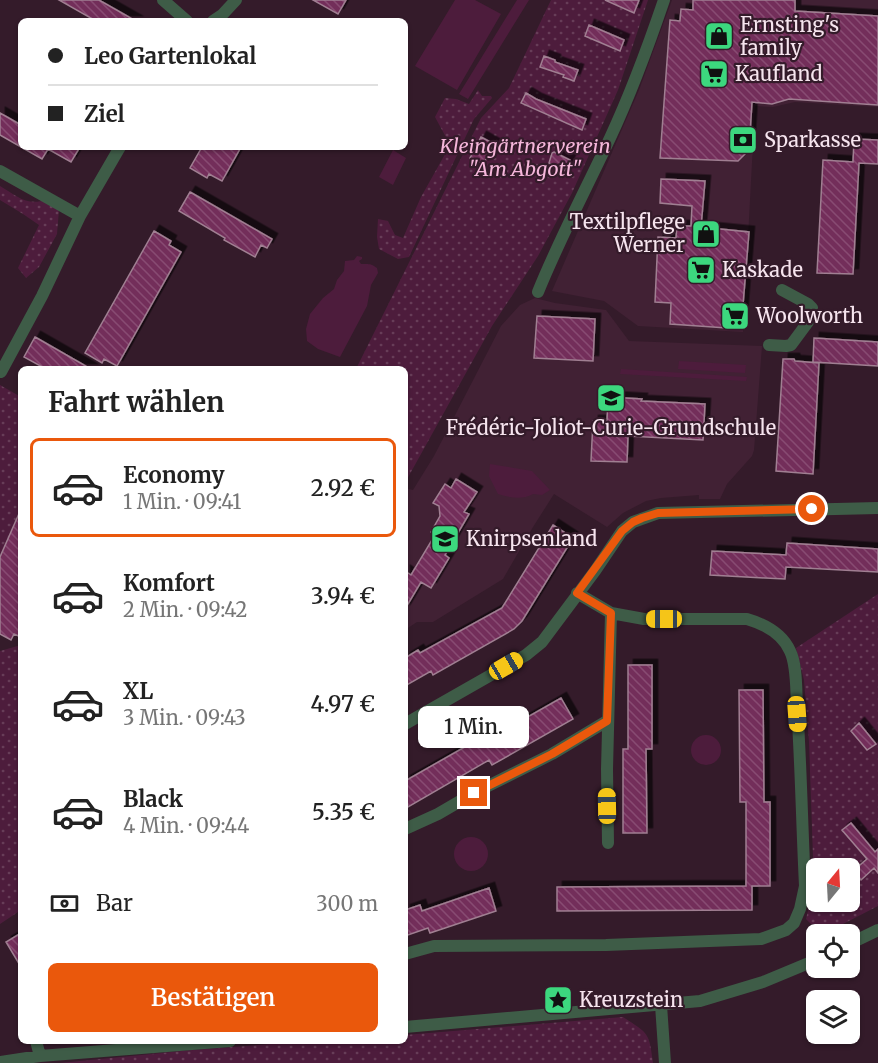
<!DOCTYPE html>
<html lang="de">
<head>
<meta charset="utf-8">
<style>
  body { margin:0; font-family:Merriweather,serif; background:#f2f2f2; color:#222; height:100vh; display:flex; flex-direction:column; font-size:22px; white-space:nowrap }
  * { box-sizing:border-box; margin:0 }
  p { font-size:20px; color:#767676 }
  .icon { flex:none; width:33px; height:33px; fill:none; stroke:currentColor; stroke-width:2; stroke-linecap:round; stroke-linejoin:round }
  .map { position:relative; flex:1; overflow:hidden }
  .sheet { position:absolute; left:18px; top:366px; width:390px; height:678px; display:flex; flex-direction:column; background:#fff; border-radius:9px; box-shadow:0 2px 4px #0004 }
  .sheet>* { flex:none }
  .banner { position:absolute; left:18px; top:18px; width:390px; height:132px; border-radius:9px; box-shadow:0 2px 4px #0004; display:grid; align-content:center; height:132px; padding:0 30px; background:#fff }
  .needle { width:39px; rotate:18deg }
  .tools { position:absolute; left:806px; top:858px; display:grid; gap:12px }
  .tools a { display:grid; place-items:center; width:54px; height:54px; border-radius:9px; background:#fff; box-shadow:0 2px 4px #0004; font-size:30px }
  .end { position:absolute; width:27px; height:27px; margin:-14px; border:8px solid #ea580c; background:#fff; box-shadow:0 0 0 3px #fff }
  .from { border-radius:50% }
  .bubble { position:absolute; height:42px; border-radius:9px; background:#fff; box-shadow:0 2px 4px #0004; font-size:20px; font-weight:600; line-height:42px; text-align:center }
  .car { position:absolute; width:18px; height:36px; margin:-18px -9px; border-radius:8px; box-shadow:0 0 4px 2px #0007; background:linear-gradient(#f5c518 24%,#345 0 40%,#f5c518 0 76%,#345 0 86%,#f5c518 0) }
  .banner b { display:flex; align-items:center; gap:21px; height:57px; font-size:22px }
  .banner b+b { border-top:2px solid #e0e0e0 }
  .banner i { width:15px; height:15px; background:#222 }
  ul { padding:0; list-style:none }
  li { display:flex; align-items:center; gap:18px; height:99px; margin:0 12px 9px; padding:0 18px; border:3px solid transparent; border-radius:9px }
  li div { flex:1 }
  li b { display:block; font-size:22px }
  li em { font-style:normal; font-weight:600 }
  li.selected { border-color:#ea580c }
  li>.icon { width:54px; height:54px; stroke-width:1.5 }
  h2 { padding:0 30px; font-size:27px; line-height:72px }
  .pay { display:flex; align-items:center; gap:15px; height:66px; padding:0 30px; font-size:22px }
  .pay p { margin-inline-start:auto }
  .primary-button { display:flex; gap:12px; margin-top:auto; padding:12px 30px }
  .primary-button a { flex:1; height:69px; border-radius:9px; background:#ea580c; color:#fff; font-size:24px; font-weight:600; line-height:69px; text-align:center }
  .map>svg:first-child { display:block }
  .built { fill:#412134 }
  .grass { fill:url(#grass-dots); fill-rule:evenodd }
  .park { fill:#4d1c3c }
  .building { fill:url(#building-back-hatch); stroke:#a07f92; stroke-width:1.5; filter:url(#shadow) }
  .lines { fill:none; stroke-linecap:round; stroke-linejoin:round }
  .minor { stroke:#3e5c47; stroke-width:12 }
  .route { stroke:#ea580c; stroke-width:8 }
  .labels { text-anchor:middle; stroke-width:4.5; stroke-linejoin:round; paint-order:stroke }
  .poi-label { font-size:20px; fill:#f6e4ee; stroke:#341b2a; text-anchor:start }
  .park-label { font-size:20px; font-style:italic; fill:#f5b6da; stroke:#341b2a }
</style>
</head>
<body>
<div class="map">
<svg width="878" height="1063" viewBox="0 0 878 1063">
  <defs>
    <pattern id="grass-dots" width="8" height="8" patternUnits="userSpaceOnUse" patternTransform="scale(1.5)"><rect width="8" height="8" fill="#4d1c3c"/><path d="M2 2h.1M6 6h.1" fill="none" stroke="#673d58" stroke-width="1.8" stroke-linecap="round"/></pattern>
    <pattern id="building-back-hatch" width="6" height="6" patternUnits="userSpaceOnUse" patternTransform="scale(1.5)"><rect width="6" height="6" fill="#732e5a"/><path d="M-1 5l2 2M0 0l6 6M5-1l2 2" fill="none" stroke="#884c72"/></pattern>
    <filter id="shadow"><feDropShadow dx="5.5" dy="-5.5" stdDeviation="0" flood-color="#0009"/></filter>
  </defs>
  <rect width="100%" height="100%" fill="#341b2a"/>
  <!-- built -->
  <path class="built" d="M 672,0 L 878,0 L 878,107 L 795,102 L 773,107 L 755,106 L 743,332 L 638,326 L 604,301 L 552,291 L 639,90 Z
    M 535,298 L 555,303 L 606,310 L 629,341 L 762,346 L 754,450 L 752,456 L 727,484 L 720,499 L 699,499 L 699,495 L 661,498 L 646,501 L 623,513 L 607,527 L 554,494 L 533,527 L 503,579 L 433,622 L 417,622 L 405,630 L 405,488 L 413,490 L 434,456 L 501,326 L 520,305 Z"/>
  <!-- grass -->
  <path class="grass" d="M 551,0 L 648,0 L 618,90 L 572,193 L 538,256 L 492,326 L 406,481 L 405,481 L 405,369 L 356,369 L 481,118 L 509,88 Z
    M 478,90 L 482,96 L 491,96 L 492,98 L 474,119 L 409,257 L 398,259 L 379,249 L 377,237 L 378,219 L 388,221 L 395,235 L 403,238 L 421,197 L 444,156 L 448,141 L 435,117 L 445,98 L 456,99 L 469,104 Z
    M 0,186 C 17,196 26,206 46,200 L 59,210 L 57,234 L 39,267 L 26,278 L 18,268 L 39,225 L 23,214 L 0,200 Z
    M 0,385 L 21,397 L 21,509 L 0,557 Z
    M 878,594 L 878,906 L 843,924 L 811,924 L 806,919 L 814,886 L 809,742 L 804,680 L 796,648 ZM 816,868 L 849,868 L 849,902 L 816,902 Z
    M 21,645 L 21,910 L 0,924 L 0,651 Z
    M 623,1017 C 649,1034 649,1032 653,1063 L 60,1063 L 192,1050 L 311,1041 L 405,1041 L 405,1035 Z"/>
  <!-- park -->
  <path class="park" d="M 455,0 L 475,0 L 501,14 L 457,90 L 415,66 Z
    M 517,0 L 529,0 L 468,99 L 459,94 Z
    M 393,150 L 406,158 L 393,185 L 379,177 Z
    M 357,256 L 362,257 L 362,259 L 359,261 L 361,264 C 368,264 371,263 377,268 L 378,273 L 371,285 L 367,306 L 340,357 L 318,349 L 307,341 L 306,329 L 310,314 L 323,298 L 334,289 L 337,280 L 344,271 L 345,261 L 354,260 Z
    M 679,361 L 746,365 L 745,373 L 678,369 Z
    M 621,369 L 747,377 L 746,381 L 620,374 Z
    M 490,464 L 532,471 L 550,490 L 542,495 L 533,494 C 522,500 511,498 498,494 L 489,476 Z
    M691 750a15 15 0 1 1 30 0a15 15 0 1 1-30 0Z
    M454 854a17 17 0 1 1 34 0a17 17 0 1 1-34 0Z"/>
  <!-- building -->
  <path class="building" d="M 59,0 L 99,0 L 136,21 L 96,21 Z
    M 313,0 L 346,0 L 338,14 Z
    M 605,0 L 639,0 L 634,13 Z
    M 693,0 L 795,0 L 795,11 L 878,16 L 878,105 L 789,99 L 772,104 L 752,102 L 749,150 L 738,161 L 660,158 L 670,20 L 680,21 L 681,9 L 693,10 Z
    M 589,25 L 624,40 L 620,51 L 585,36 Z
    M 544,56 L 555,60 L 555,62 L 578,70 L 574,81 L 563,77 L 564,75 L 540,67 Z
    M 526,93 L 536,99 L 586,119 L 582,130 L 521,103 Z
    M 0,113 L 21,125 L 21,147 L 80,147 L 71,162 L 48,149 L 42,159 L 0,135 Z
    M 481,137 L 494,144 L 483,165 L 470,158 Z
    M 854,139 L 878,140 L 878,164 L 859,163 L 853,274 L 817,273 L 823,160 L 853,162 Z
    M 202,147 L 241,147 L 222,181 L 209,174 L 207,178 L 190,168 Z
    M 554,152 L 570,160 L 565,171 L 549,163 L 552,153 Z
    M 661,179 L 705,181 L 701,227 L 749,232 L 741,329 L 670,324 L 671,303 L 655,302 L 658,237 L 676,238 L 677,226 L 691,226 L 692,206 L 660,203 Z
    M 190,192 L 272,239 L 267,248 L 261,245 L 255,257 L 224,240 L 225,238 L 179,211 Z
    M 154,231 L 171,241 L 169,245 L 181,252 L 117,366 L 104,359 L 102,363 L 85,353 Z
    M 537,316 L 595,319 L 593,361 L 534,358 Z
    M 35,337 L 91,369 L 46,369 L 24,357 Z
    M 814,338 L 878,342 L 878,366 L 813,362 Z
    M 783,359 L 794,359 L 795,361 L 819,363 L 813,474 L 776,471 Z
    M 608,397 L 642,399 L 641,401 L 705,404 L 703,440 L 628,436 L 627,462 L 591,461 L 593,421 L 607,421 Z
    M 456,479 L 477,492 L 464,512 L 469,514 L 445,555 L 449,558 L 431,588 L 421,582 L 405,609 L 405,571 L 411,575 L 435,535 L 431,532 L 440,516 L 439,506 L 433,503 L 445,484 L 451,488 Z
    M 21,509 L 21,637 L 14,634 L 11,640 L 0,634 L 0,557 Z
    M 553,525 L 573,538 L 522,621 L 514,629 L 433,675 L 431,671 L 405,686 L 405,658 L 418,650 L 420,653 L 502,608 Z
    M 787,543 L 878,549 L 878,572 L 786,567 L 785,579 L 710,575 L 712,551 L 786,555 Z
    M 628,665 L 652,665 L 652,749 L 646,749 L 647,833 L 623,833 L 623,749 L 628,749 Z
    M 739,690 L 763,690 L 764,802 L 770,802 L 770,886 L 752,886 L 752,910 L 557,911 L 557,887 L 746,886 L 746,802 L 740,802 Z
    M 561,698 L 573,719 L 492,765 L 489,760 L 408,807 L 405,801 L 405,781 L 477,740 L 480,744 Z
    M 859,723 L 876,744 L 867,750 L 851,731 Z
    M 851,823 L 875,852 L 878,849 L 878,873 L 874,868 L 861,880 L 853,871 L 867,859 L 842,830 Z
    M 489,888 L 496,911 L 430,933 L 428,928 L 405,936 L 405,910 L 420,905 L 422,911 Z
    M 21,933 L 21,967 L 6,942 Z"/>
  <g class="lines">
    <!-- minor -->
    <path class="minor" d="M 163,0 L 187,21
      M 213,21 L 222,15 L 236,0
      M 0,171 L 80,216
      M 782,290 L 808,304 L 812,308 L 811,310
      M 538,292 C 559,240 586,189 610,138 C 631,93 648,47 664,0
      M 769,345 L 786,346 L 791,345 L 808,322
      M 1,372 L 42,296 L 80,216 L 120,147
      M 577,593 L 611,613 L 607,769 L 608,843
      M 405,724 L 526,655 L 542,642 L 595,571 L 622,531 L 633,522 L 658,513 L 878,508
      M 405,829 L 438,814 L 474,793 L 552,754 L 607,721
      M 849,944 L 878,930
      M 405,954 L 434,946 L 606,945 L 761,939 L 786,930 L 794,923 L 800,909 L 805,886 C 802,826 801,766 797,705 C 796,690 797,665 790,651 C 782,633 764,624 747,619 L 644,619 L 611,613
      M 661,1005 L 665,1063
      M 405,1027 L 700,1001 L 763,982 L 816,960
      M 36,1041 L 40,1056
      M 0,1062 L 40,1056 L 230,1041"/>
  </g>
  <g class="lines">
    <!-- route -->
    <path class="route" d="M 474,793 L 552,754 L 607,721 L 611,613 L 577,593 L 622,531 L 633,522 L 642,518 L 658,513 L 812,509"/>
  </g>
  <!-- icons -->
  <defs>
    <g id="shop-square" transform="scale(1.5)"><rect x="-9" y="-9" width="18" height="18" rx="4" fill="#3cd77e" stroke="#341b2a"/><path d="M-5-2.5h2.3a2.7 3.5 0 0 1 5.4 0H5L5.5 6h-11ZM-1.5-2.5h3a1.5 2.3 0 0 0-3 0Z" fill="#111"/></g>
    <g id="supermarket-square" transform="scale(1.5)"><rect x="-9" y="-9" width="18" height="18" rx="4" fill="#3cd77e" stroke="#341b2a"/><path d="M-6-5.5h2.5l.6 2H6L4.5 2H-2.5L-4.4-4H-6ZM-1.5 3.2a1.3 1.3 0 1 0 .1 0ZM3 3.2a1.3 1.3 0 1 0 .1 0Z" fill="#111"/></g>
    <g id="bank-square" transform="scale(1.5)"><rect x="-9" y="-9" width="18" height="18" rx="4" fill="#3cd77e" stroke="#341b2a"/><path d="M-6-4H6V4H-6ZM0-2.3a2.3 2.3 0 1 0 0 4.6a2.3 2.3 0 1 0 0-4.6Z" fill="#111"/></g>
    <g id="school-square" transform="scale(1.5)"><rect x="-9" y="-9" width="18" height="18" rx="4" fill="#3cd77e" stroke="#341b2a"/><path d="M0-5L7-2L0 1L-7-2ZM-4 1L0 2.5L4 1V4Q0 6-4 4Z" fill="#111"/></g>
    <g id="sight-square" transform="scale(1.5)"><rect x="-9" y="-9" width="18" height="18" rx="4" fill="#3cd77e" stroke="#341b2a"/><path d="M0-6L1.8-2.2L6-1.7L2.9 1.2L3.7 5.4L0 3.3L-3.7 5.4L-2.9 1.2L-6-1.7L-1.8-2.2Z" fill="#111"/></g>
  </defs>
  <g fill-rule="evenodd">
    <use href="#shop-square" x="719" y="36"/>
    <use href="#supermarket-square" x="714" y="74"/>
    <use href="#bank-square" x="743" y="140"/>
    <use href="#shop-square" x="706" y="234"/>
    <use href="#supermarket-square" x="701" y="270"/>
    <use href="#supermarket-square" x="735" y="316"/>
    <use href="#school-square" x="611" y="398"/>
    <use href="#school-square" x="445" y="539"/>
    <use href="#sight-square" x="558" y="1000"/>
  </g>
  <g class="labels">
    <!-- poi labels -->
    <g class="poi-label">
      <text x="740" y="32">Ernsting's<tspan x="740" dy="23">family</tspan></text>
      <text x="735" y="81">Kaufland</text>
      <text x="764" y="147">Sparkasse</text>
      <text x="685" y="229" text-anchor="end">Textilpflege<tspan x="685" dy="23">Werner</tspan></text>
      <text x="722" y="277">Kaskade</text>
      <text x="756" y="323">Woolworth</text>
      <text x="611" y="435" text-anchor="middle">Frédéric-Joliot-Curie-Grundschule</text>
      <text x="466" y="546">Knirpsenland</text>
      <text x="579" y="1007">Kreuzstein</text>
    </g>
    <!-- park labels -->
    <g class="park-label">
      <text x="525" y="153">Kleingärtnerverein<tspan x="525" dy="23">"Am Abgott"</tspan></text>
    </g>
  </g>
</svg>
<div class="tools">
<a><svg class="needle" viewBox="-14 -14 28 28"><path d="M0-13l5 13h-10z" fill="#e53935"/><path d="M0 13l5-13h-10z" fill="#767676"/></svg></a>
<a><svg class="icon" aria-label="locate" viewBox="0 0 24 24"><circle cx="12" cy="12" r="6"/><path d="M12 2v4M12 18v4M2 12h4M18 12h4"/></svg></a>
<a><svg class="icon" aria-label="layers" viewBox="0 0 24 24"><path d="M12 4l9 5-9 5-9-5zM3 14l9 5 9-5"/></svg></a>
</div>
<i class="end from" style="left:812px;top:509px"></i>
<i class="end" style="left:474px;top:793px"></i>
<div class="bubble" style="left:418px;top:706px;width:111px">1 Min.</div>
<i class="car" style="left:664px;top:619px;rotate:270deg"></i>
<i class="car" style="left:506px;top:666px;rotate:60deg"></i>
<i class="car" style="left:797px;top:714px;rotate:176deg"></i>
<i class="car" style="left:607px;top:806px;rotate:359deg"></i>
<div class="banner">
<b><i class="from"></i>Leo Gartenlokal</b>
<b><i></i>Ziel</b>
</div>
<section class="sheet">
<h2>Fahrt wählen</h2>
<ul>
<li class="selected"><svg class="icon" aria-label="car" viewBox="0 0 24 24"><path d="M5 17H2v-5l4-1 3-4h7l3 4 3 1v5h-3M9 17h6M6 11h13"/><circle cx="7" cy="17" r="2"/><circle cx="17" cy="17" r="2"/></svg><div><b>Economy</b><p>1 Min. · 09:41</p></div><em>2.92 €</em></li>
<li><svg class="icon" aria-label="car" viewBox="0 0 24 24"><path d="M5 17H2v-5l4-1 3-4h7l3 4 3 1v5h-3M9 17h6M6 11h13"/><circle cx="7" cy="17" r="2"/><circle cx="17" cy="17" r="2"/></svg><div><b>Komfort</b><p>2 Min. · 09:42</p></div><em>3.94 €</em></li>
<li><svg class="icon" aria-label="car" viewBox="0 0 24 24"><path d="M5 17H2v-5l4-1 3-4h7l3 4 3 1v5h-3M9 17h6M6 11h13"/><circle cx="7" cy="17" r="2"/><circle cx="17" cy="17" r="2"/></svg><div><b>XL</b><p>3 Min. · 09:43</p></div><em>4.97 €</em></li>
<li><svg class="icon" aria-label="car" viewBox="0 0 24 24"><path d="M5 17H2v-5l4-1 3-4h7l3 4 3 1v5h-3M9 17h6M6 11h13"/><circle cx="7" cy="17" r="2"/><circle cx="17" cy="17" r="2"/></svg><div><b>Black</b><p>4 Min. · 09:44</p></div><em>5.35 €</em></li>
</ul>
<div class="pay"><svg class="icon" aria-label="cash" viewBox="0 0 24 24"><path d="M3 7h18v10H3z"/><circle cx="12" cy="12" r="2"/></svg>Bar<p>300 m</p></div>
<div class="primary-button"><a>Bestätigen</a></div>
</section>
</div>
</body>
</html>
